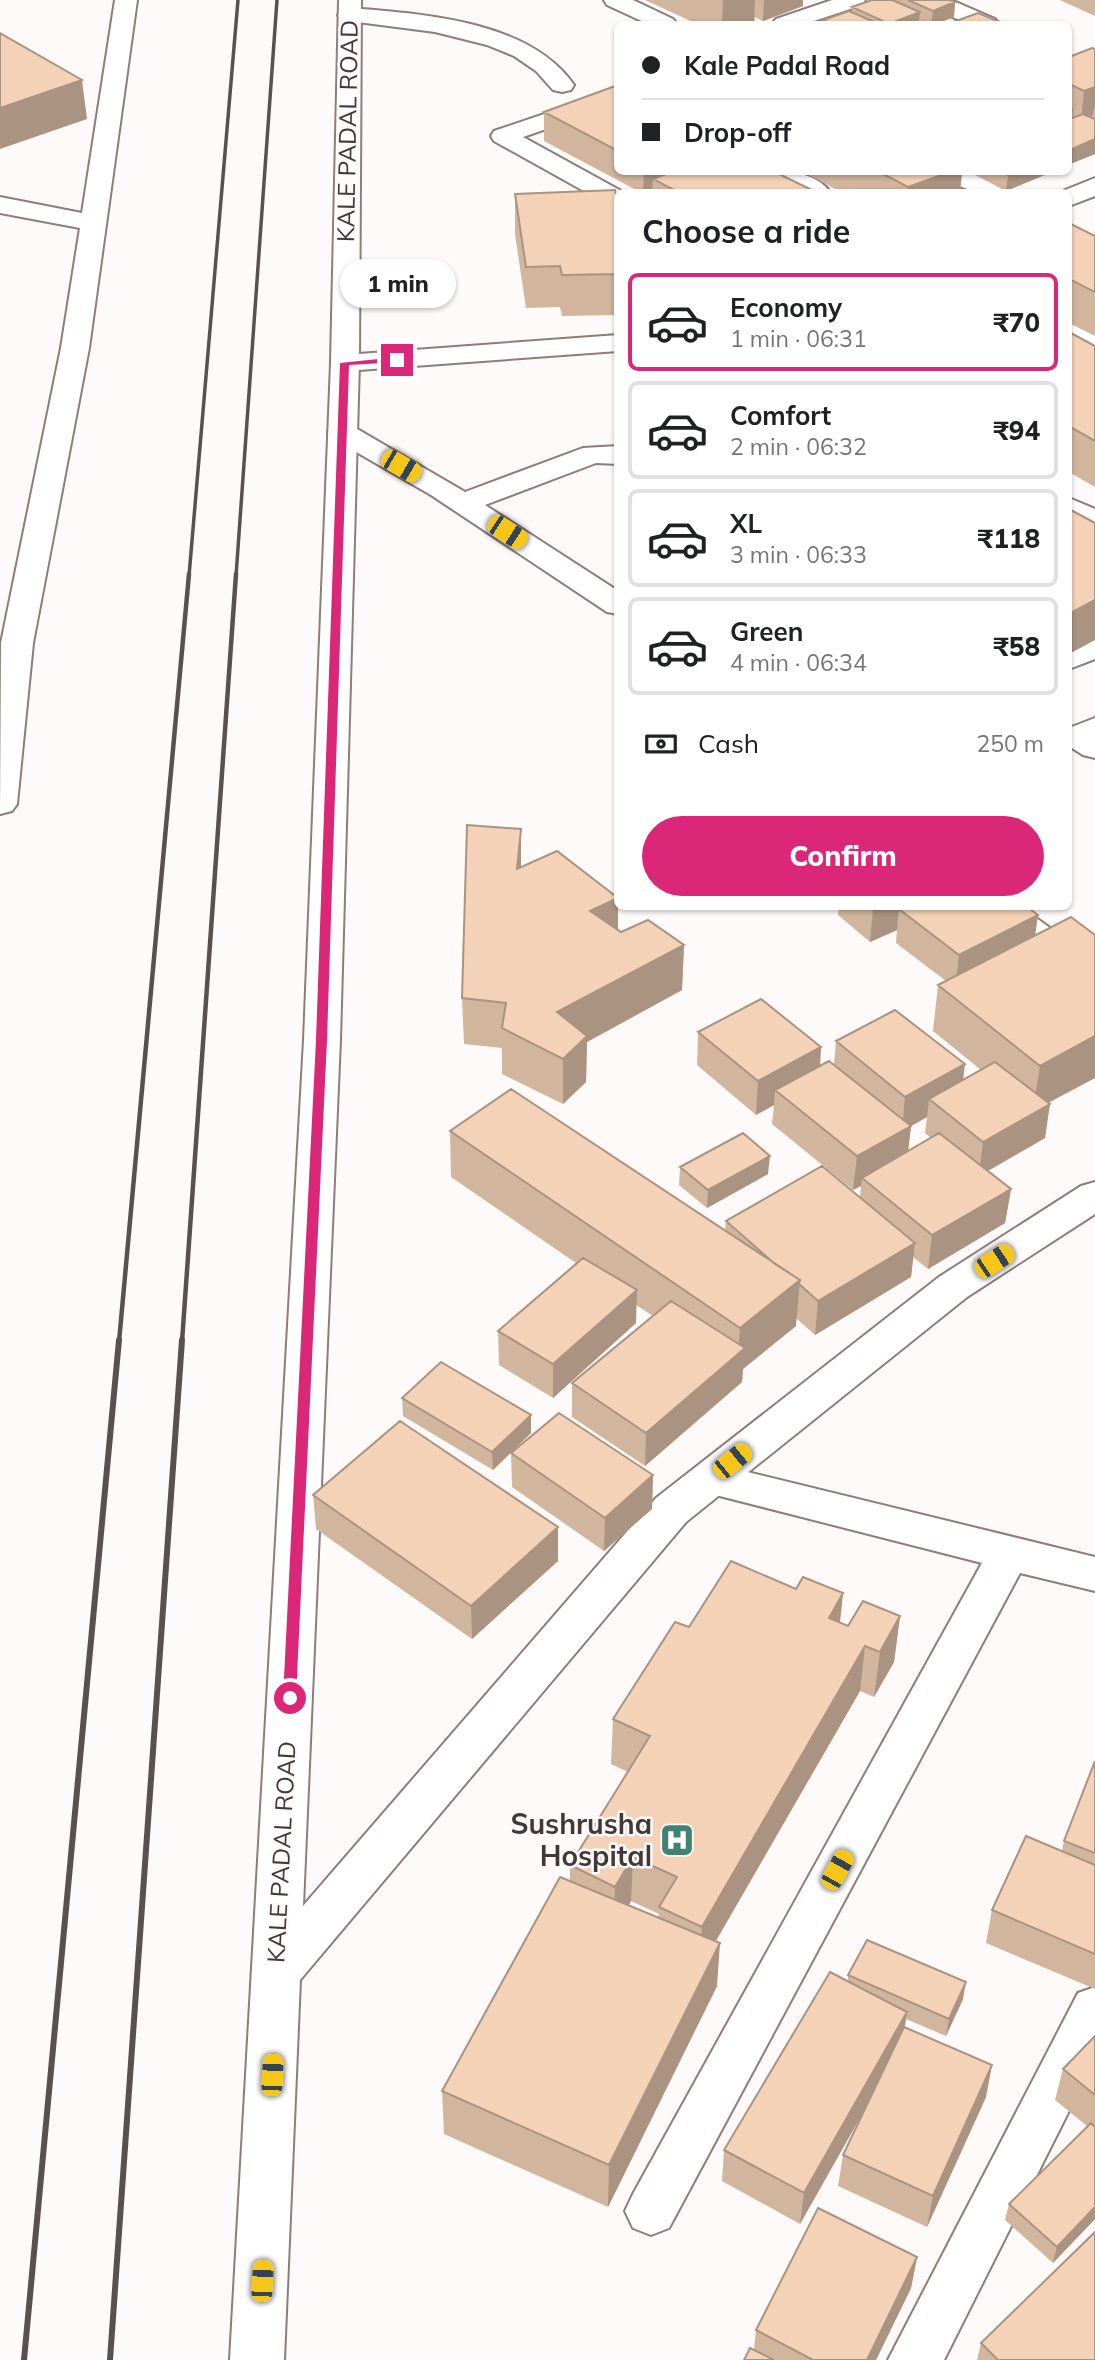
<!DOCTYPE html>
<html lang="en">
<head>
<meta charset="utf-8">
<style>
  body { margin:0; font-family:Mulish,sans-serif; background:#f2f2f2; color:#202124; height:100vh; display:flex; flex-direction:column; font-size:26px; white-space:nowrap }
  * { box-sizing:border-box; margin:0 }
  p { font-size:23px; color:#757577 }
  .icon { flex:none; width:38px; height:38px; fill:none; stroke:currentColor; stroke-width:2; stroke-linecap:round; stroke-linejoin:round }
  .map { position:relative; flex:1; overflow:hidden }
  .details { position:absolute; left:614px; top:189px; width:458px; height:721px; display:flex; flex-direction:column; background:#fff; border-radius:10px; box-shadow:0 2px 5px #0004 }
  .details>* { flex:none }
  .top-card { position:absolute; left:614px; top:21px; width:458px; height:154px; border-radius:10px; box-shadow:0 2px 5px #0004; display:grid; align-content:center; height:154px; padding:0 28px; background:#fff }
  .end { position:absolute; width:32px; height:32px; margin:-16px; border:9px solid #db2777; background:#fff; box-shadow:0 0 0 4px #fff }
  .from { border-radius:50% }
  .bubble { position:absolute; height:49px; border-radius:24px; background:#fff; box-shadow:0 2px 5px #0004; font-size:23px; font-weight:800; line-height:49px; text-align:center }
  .car { position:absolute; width:21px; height:42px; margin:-21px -10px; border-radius:9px; box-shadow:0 0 5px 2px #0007; background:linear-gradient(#f5c518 24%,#345 0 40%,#f5c518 0 76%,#345 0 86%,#f5c518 0) }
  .top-card b { display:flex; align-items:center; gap:24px; height:66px; font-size:26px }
  .top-card b+b { border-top:2px solid #e0e0e0 }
  .top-card i { width:18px; height:18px; background:#202124 }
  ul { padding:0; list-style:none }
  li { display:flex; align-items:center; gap:21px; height:98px; margin:0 14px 10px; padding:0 14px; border:4px solid #e0e0e0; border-radius:10px }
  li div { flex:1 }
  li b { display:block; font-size:26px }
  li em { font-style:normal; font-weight:800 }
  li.current { border-color:#db2777 }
  li>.icon { width:63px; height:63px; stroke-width:1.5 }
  h2 { padding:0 28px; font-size:32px; line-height:84px }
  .pay { display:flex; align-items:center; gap:18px; height:77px; padding:0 28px; font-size:26px }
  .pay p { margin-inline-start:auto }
  .action { display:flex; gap:14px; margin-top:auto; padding:14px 28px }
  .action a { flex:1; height:80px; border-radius:42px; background:#db2777; color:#fff; font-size:28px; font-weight:800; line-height:80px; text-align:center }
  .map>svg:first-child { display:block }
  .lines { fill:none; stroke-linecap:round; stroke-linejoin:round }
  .service-casing { stroke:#8e7d78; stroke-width:4 }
  .minor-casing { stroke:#8e7d78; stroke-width:4 }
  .tertiary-casing { stroke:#8e7d78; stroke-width:4 }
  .service { fill:#fff; fill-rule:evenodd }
  .minor { fill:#fff; fill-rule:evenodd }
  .tertiary { fill:#fff; fill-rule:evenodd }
  .rail-far2 { stroke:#59514f; stroke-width:3.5 }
  .rail-far1 { stroke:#59514f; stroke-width:4.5 }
  .rail { stroke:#59514f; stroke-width:6 }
  .wall { fill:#d1b59d; fill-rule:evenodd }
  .shaded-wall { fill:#aa9380 }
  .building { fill:#f3d2b7; stroke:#aa9380; stroke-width:2 }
  .route { fill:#db2777 }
  .labels { text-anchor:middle; stroke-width:5; stroke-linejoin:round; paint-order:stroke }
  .street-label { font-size:24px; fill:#413937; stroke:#fefaf9 }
  .near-poi-label { font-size:28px; font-weight:bold; fill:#413937; stroke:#fefaf9; text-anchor:end }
</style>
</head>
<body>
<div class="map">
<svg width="1095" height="2360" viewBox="0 0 1095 2360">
  <rect width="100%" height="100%" fill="#fefaf9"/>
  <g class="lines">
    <!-- service casing -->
    <g class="service-casing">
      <path id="service" d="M 604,0 L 633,0 L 673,19 L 677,24 L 648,24 L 607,5 Z
        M 832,0 L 865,0 L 862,5 L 805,24 L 772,24 L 776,19 Z
        M 921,0 L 951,0 L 995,19 L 999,24 L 969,24 L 924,5 Z
        M 350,8 C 422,14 529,20 574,85 L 571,90 L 562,92 L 553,90 L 536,71 L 514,56 L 487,45 L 435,32 L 342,20 L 338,15 L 342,10 Z
        M 618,89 L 618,104 L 523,137 L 623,192 L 618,192 L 618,208 L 609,205 L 494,141 L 491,136 L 494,131 Z
        M 765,172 C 787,170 816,172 830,192 C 809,194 779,192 765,172 Z
        M 942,172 C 964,170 995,172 1009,192 C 987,194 956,192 942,172 Z
        M 1095,178 L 1095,196 L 1069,206 L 1069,192 L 1060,192 Z
        M 1069,319 L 1095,330 L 1095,349 L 1069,338 Z
        M 618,335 L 618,351 L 345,371 L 335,369 L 331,363 L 335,357 L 345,355 Z
        M 342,423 L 352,426 L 465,492 L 583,448 L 618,446 L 618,464 L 596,463 L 485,505 L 618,591 L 618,614 L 607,612 L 431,495 L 332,438 L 328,432 L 332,426 Z
        M 1069,498 L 1095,509 L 1095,530 L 1069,519 Z
        M 1095,637 L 1095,659 L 1069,669 L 1069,647 Z"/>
    </g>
    <!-- minor casing -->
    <g class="minor-casing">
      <path id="minor" d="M 115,0 L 137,0 L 89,348 L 33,643 L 17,804 L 12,811 L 0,814 L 1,643 L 61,348 L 80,228 L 0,213 L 0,197 L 82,213 Z
        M 1095,718 L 1095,758 L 1083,755 L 1069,746 L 1069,728 Z
        M 979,906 L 1020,906 L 1095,961 L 1095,990 L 1082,986 L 984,914 Z
        M 711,1463 L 1095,1557 L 1095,1591 L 1020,1573 L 669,2228 L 651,2235 L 633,2228 L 625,2211 L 633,2194 L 982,1563 L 696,1490 L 690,1479 L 696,1468 Z
        M 1095,1987 L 1095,2059 L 944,2360 L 888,2360 L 1078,1993 Z"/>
    </g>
    <!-- tertiary casing -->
    <g class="tertiary-casing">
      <path id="tertiary" d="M 339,0 L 361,0 L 359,363 L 340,1040 L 303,1906 L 656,1498 L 939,1277 L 1081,1186 L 1095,1182 L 1095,1214 L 967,1297 L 686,1522 L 300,1980 L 284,2360 L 230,2360 L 304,1040 L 331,363 Z"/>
    </g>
    <!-- service -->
    <use href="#service" class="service"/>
    <!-- minor -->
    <use href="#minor" class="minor"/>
    <!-- tertiary -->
    <use href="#tertiary" class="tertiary"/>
    <!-- rail-far2 -->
    <path class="rail-far2" d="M 189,576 L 238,0
      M 236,576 L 277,0"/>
    <!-- rail-far1 -->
    <path class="rail-far1" d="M 119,1342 L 189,574
      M 182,1342 L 236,574"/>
    <!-- rail -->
    <path class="rail" d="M 24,2360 L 119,1340
      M 110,2360 L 182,1340"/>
  </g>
  <!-- wall -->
  <path class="wall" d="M 645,0 L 803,0 L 803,6 L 763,21 L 755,17 L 754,24 L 697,24 Z
    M 872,0 L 950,0 L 955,2 L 954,17 L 935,24 L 928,24 L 919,20 L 919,24 L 822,24 L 823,20 L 852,12 L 852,7 Z
    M 1060,0 L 1095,0 L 1095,16 Z
    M 1095,49 L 1095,154 L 1070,164 L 1069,57 Z
    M 618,85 L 618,172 L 775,172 L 816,192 L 652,192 L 652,191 L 648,192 L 640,192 L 544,141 L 544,112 Z
    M 803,172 L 962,172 L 960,192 L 841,192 Z
    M 974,172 L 1052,172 L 1006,191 L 973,174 Z
    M 515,194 L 618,203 L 618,315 L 562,316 L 560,307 L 526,308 L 515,234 Z
    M 1069,223 L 1094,236 L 1095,230 L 1095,336 L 1069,323 Z
    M 1069,332 L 1095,346 L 1095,487 L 1069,472 Z
    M 521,867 L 621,932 L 684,945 L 682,990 L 587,1042 L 586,1082 L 563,1104 L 502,1074 L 502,1048 L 464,1044 L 462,998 Z
    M 839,906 L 1026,906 L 1038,915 L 1035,936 L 1049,1103 L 1045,1138 L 988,1171 L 1011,1189 L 1005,1223 L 928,1269 L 913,1257 L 911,1277 L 815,1335 L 796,1318 L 796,1326 L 743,1369 L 742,1382 L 645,1466 L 572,1417 L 572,1383 L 653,1316 L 636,1305 L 636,1323 L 553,1398 L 499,1365 L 498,1331 L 576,1263 L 451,1177 L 450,1131 L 725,1231 L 726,1221 L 860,1197 L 861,1186 L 853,1190 L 772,1124 L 774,1105 L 756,1115 L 697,1065 L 698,1032 L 821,1047 L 820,1066 L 834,1064 L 836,1041 L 963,1080 L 981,1070 L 933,1031 L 938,985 L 946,981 L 896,943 L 897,930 L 870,942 L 838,915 ZM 927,1117 L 925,1133 L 931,1138 L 908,1151 L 911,1126 Z
    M 680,1167 L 768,1174 L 707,1208 L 679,1185 Z
    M 402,1398 L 531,1415 L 531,1433 L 493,1470 L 403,1416 Z
    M 511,1453 L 653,1475 L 652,1509 L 604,1551 L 512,1487 Z
    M 313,1495 L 558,1561 L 472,1639 L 316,1529 Z
    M 796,1589 L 843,1593 L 840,1623 L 848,1626 L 900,1616 L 894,1662 L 874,1697 L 860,1691 L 716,1941 L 717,1986 L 608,2207 L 444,2134 L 442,2091 L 570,1881 L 570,1865 L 628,1772 L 611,1764 L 613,1719 L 689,1627 ZM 631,1901 L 659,1914 L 658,1917 L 629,1905 Z
    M 1095,1761 L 1095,1989 L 986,1943 L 992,1910 L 1062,1851 L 1064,1841 Z
    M 848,1975 L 963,1999 L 946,2036 L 906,2019 L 905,2027 L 986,2097 L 927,2227 L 838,2186 L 843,2155 L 864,2111 L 800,2224 L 722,2181 L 724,2150 L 848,1981 Z
    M 1095,2036 L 1095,2219 L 1053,2263 L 1005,2220 L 1009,2204 L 1087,2126 L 1055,2100 L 1063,2069 Z
    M 917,2257 L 911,2288 L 876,2360 L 744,2360 L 754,2349 L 756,2330 Z
    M 981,2343 L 1095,2360 L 977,2360 Z"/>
  <!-- shaded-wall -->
  <path class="shaded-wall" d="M 723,0 L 755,0 L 754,24 L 722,24 Z
    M 764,0 L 803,0 L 803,6 L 763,21 Z
    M 955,2 L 954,17 L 935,24 L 931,24 L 933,11 Z
    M 920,12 L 919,24 L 889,24 Z
    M 82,80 L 87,119 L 0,149 L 0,108 Z
    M 1095,87 L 1095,109 L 1094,108 L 1093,115 L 1081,120 L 1084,91 Z
    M 1073,108 L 1071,124 L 1069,124 L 1069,110 Z
    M 1095,139 L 1095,154 L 1070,164 L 1072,149 Z
    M 644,172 L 701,172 L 653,179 L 652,191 L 643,192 Z
    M 950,172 L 962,172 L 960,192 L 907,192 L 908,187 Z
    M 1017,172 L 1052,172 L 1006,191 L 1008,175 Z
    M 1095,600 L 1095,640 L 1069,654 L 1069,614 Z
    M 521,829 L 521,874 L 517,869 Z
    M 618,899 L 618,944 L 590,911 Z
    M 878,906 L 948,906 L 899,909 L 897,930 L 870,942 L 873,909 Z
    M 1038,915 L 1033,948 L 955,989 L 959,955 Z
    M 684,945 L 682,990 L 587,1042 L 586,1082 L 563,1104 L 563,1059 L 557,1012 Z
    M 1095,1036 L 1095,1078 L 1033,1111 L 1040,1066 Z
    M 821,1047 L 819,1081 L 775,1090 L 774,1105 L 756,1115 L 758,1081 Z
    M 965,1064 L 961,1097 L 929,1099 L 927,1117 L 902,1131 L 905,1097 Z
    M 1050,1104 L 1045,1138 L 979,1176 L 983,1142 Z
    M 911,1126 L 907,1160 L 862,1178 L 861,1186 L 853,1190 L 857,1156 Z
    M 770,1156 L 768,1174 L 707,1208 L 708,1190 Z
    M 1011,1189 L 1005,1223 L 928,1269 L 932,1235 Z
    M 915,1243 L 911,1277 L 815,1335 L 818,1301 Z
    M 800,1280 L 796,1326 L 743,1369 L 742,1382 L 645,1466 L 646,1433 L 738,1354 L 740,1328 Z
    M 637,1290 L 636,1323 L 553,1398 L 553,1364 Z
    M 531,1415 L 531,1433 L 493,1470 L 492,1452 Z
    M 653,1475 L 652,1509 L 604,1551 L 605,1518 Z
    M 558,1527 L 558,1561 L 472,1639 L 471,1606 Z
    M 843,1593 L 838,1638 L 829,1618 Z
    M 900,1616 L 894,1662 L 874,1697 L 880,1652 Z
    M 865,1646 L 860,1691 L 699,1970 L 702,1927 Z
    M 633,1857 L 631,1901 L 614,1931 L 615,1887 Z
    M 720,1943 L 717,1986 L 608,2207 L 609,2165 Z
    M 966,1982 L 963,1999 L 946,2036 L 949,2019 Z
    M 907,2012 L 902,2043 L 800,2224 L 804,2193 Z
    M 992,2065 L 986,2097 L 927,2227 L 933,2196 Z
    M 1095,2207 L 1095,2219 L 1053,2263 L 1057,2247 Z
    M 917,2257 L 911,2288 L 876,2360 L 867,2360 Z"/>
  <!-- building -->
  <path class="building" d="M 872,0 L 892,0 L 920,12 L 889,24 L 852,7 Z
    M 908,0 L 950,0 L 955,2 L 933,11 Z
    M 849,11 L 879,24 L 832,24 L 823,20 Z
    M 978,13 L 1005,24 L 962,24 L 956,21 Z
    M 0,33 L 82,80 L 0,108 Z
    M 1092,48 L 1095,49 L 1095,87 L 1084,91 L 1069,84 L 1069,57 Z
    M 618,85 L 618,151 L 544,112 Z
    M 1083,114 L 1095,119 L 1095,139 L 1072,149 L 1069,147 L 1069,119 Z
    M 671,172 L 775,172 L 816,192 L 678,192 L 653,179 Z
    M 879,172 L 950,172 L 908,187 Z
    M 1000,172 L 1017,172 L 1008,175 Z
    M 615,190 L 618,203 L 618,274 L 562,275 L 560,266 L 526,267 L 515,194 Z
    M 1069,223 L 1095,236 L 1095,292 L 1069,279 Z
    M 1069,332 L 1095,346 L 1095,441 L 1069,426 Z
    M 1069,509 L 1095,523 L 1095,600 L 1069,614 Z
    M 467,825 L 521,829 L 517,869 L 557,851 L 618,898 L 590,911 L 621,932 L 648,920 L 684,945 L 557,1012 L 587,1036 L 563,1059 L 502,1028 L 506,1003 L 462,998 Z
    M 904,906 L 1026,906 L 1038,915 L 959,955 L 899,909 Z
    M 1071,917 L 1095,935 L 1095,1036 L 1040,1066 L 938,985 Z
    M 761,999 L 821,1047 L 758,1081 L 698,1032 Z
    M 895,1010 L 965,1064 L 905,1097 L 836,1041 Z
    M 829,1061 L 911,1126 L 857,1156 L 775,1090 Z
    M 995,1062 L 1050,1104 L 983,1142 L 929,1099 Z
    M 511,1089 L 800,1280 L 740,1328 L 450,1131 Z
    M 743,1133 L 770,1156 L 708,1190 L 680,1167 Z
    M 939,1133 L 1011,1189 L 932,1235 L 862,1178 Z
    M 822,1166 L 915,1243 L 818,1301 L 799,1284 L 800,1280 L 775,1264 L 726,1221 Z
    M 583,1258 L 637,1290 L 553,1364 L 498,1331 Z
    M 671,1301 L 745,1348 L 646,1433 L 572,1383 Z
    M 441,1362 L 531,1415 L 492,1452 L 402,1398 Z
    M 559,1413 L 653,1475 L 605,1518 L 511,1453 Z
    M 400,1421 L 558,1527 L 471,1606 L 313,1495 Z
    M 731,1561 L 796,1589 L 803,1577 L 843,1593 L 829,1618 L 848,1626 L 863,1601 L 900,1616 L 880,1652 L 865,1646 L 702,1927 L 659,1907 L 677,1877 L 633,1857 L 615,1887 L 570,1865 L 650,1736 L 613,1719 L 675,1622 L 689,1627 Z
    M 1095,1761 L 1095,1853 L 1064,1841 Z
    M 1026,1836 L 1095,1865 L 1095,1954 L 992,1910 Z
    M 560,1877 L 720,1943 L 609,2165 L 442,2091 Z
    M 867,1940 L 966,1982 L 949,2019 L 848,1975 Z
    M 830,1972 L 907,2012 L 804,2193 L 724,2150 Z
    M 904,2027 L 992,2065 L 933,2196 L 843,2155 Z
    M 1095,2036 L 1095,2095 L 1063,2069 Z
    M 1091,2123 L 1095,2127 L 1095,2207 L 1057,2247 L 1009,2204 Z
    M 818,2208 L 917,2257 L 867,2360 L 813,2360 L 756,2330 Z
    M 1095,2232 L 1095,2360 L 998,2360 L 981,2343 Z
    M 750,2348 L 774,2360 L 744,2360 Z"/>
  <!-- route -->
  <path class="route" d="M 397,357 L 400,362 L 349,365 L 327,1040 L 296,1698 L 290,1703 L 283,1698 L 316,1040 L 340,363 Z"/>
  <!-- icons -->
  <defs>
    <g id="hospital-square" transform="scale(1.75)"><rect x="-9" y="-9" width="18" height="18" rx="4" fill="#408374" stroke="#fefaf9"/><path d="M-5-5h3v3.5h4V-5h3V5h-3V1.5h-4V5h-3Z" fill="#fff"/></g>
  </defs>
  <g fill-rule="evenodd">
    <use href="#hospital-square" x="677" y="1840"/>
  </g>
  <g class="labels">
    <!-- street labels -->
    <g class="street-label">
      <text transform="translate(348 131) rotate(-89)" y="8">KALE PADAL ROAD</text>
      <text transform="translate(282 1852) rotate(-87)" y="8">KALE PADAL ROAD</text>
    </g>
    <!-- near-poi labels -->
    <g class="near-poi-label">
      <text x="652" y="1834">Sushrusha<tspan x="652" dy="32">Hospital</tspan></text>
    </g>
  </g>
</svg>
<i class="end from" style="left:290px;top:1698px"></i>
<i class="end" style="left:397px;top:360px"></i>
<div class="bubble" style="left:340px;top:259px;width:116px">1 min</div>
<i class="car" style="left:401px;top:466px;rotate:120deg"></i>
<i class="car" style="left:507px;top:532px;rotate:123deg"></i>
<i class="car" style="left:994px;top:1261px;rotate:57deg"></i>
<i class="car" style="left:732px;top:1461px;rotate:51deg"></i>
<i class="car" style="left:837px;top:1870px;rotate:29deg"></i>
<i class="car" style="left:272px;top:2075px;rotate:3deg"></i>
<i class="car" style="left:262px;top:2281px;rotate:3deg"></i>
<div class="top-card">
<b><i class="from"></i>Kale Padal Road</b>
<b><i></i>Drop-off</b>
</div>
<section class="details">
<h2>Choose a ride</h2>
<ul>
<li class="current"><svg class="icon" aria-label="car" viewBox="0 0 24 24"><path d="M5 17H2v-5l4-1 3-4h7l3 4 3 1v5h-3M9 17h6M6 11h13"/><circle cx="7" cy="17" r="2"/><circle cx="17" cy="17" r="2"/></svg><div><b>Economy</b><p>1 min · 06:31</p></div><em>₹70</em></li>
<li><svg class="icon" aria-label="car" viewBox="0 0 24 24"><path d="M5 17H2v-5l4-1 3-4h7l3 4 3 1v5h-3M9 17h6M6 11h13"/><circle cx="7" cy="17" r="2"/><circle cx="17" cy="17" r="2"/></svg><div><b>Comfort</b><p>2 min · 06:32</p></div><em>₹94</em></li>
<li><svg class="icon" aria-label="car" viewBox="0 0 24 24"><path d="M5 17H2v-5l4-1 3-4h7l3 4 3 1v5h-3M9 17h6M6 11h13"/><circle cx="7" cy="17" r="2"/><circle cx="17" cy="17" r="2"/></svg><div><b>XL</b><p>3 min · 06:33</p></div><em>₹118</em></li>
<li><svg class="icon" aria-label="car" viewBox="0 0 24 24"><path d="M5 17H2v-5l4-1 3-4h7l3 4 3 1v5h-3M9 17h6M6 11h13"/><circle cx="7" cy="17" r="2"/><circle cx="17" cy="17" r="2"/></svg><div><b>Green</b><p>4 min · 06:34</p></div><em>₹58</em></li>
</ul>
<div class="pay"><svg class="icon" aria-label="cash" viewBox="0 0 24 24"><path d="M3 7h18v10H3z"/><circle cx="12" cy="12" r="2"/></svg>Cash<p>250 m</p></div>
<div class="action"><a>Confirm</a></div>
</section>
</div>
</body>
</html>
